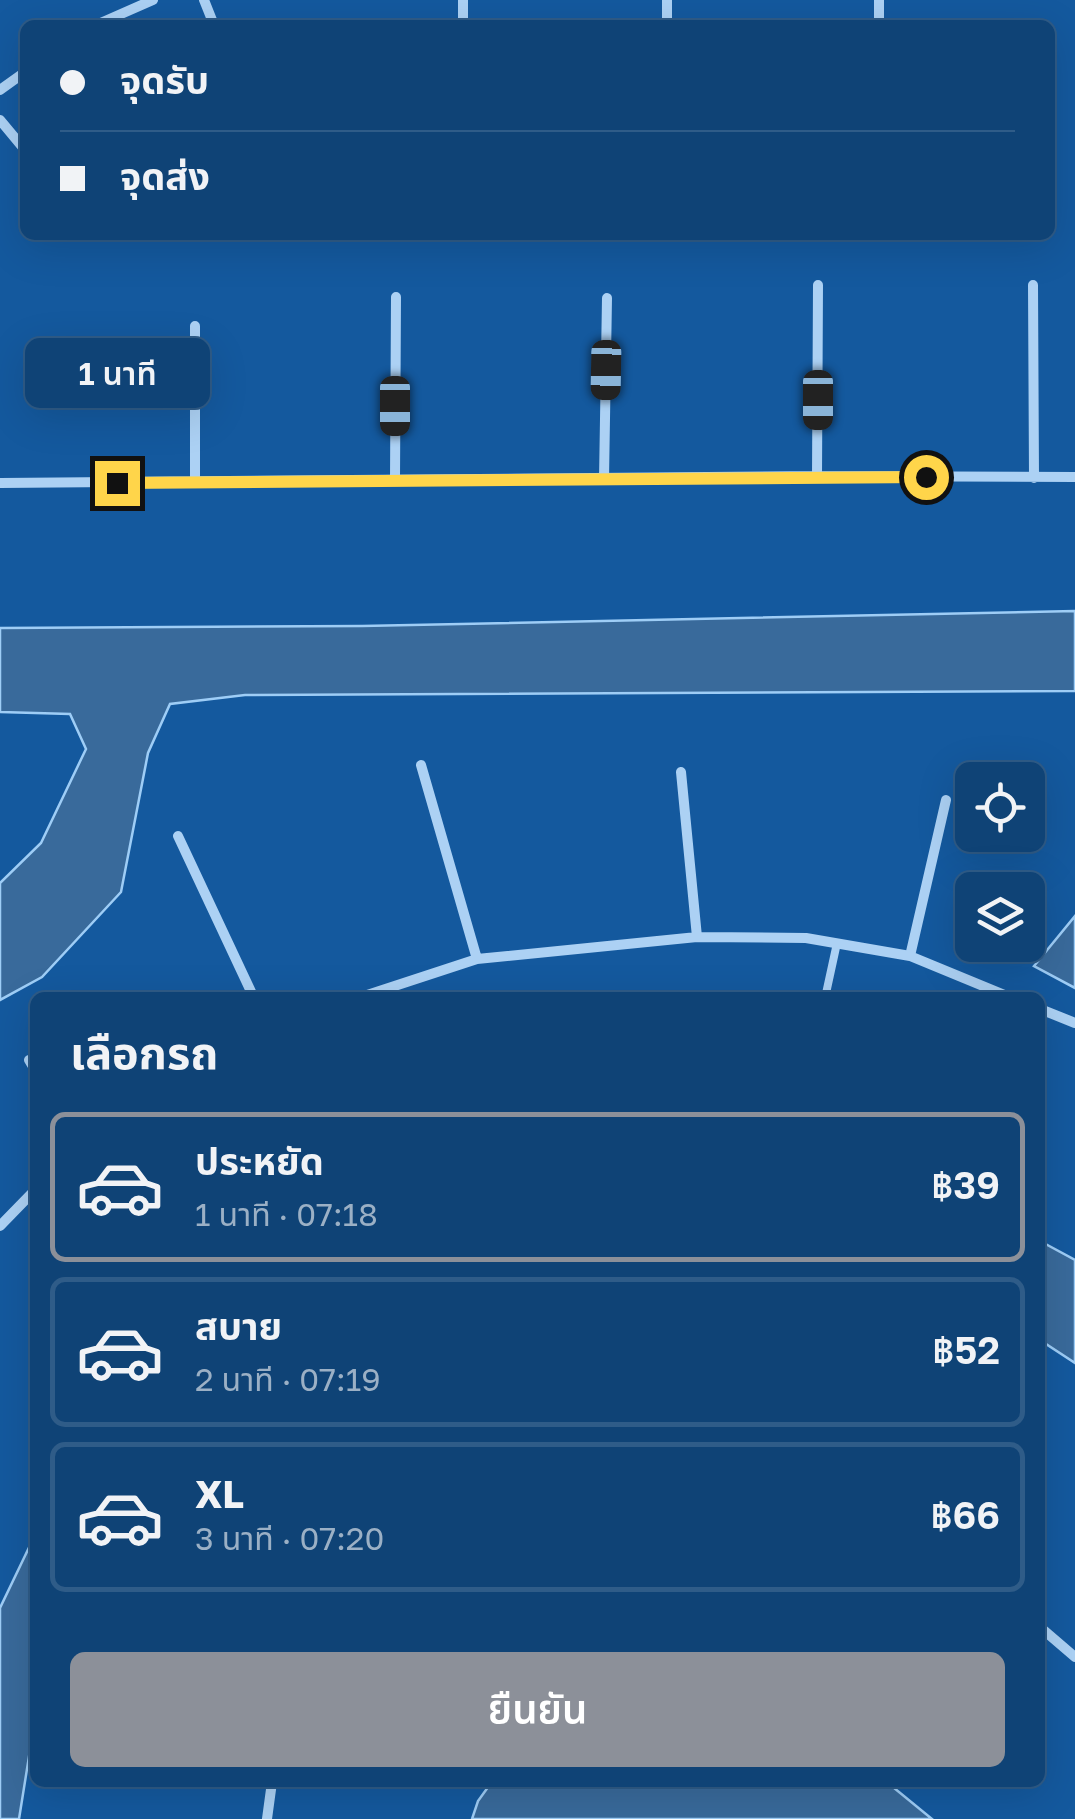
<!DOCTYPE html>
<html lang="th">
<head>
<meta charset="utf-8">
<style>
  body { margin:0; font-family:"Golos Text","Noto Sans Thai",sans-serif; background:#1d4e7e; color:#f1f3f6; height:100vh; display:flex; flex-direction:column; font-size:38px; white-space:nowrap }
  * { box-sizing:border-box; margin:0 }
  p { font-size:32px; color:#9bb0c5 }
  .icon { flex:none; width:55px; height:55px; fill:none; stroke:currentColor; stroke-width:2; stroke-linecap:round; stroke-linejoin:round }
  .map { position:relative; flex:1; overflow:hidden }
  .panel { position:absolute; left:30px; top:992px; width:1015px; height:795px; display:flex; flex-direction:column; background:#0f4376; border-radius:15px; box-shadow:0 10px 40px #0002,0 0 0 2px #2f5c88 }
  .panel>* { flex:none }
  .banner { position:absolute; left:20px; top:20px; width:1035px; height:220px; border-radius:15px; box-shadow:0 10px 40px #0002,0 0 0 2px #2f5c88; display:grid; align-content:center; height:220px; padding:0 40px; background:#0f4376 }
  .tools { position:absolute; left:955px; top:762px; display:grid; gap:20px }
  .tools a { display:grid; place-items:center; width:90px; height:90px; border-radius:15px; background:#0f4376; box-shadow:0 10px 40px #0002,0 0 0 2px #2f5c88; font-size:50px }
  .end { position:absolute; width:45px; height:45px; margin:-22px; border:12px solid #ffd54a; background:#111; box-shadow:0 0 0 5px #111 }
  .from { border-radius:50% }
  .bubble { position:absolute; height:70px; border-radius:15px; background:#0f4376; box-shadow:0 10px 40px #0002,0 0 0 2px #2f5c88; font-size:32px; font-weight:600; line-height:70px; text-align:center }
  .car { position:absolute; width:30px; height:60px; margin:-30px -15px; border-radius:12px; box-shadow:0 0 8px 2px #0007; background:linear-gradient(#222 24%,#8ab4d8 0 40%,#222 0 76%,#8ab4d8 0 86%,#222 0) }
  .banner b { display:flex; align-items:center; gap:35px; height:95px; font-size:38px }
  .banner b+b { border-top:2px solid #2f5c88 }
  .banner i { width:25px; height:25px; background:#f1f3f6 }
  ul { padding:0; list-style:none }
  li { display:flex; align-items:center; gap:30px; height:150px; margin:0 20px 15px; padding:0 20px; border:5px solid #2f5c88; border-radius:15px }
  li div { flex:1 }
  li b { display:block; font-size:38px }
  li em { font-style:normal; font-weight:600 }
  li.selected { border-color:#8c9099 }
  li>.icon { width:90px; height:90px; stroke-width:1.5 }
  h2 { padding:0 40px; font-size:45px; line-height:120px }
  .action { display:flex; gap:20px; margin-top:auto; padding:20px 40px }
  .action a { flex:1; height:115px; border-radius:15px; background:#8c9099; color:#fff; font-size:40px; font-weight:600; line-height:115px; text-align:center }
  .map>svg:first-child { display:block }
  .water { fill:#396a9b; stroke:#9ecdf6; stroke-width:2.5 }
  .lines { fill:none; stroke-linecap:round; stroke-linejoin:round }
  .lane { stroke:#acd1f4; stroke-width:8 }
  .street { stroke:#acd1f4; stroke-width:10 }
  .route { stroke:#ffd54a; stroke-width:12 }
</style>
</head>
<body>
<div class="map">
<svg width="1075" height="1819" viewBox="0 0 1075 1819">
  <rect width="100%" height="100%" fill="#14599e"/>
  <!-- water -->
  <path class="water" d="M 1075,611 L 1075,691 L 245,695 L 170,704 L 148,753 L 121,892 L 42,977 L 0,1000 L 0,883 L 41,843 L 86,749 L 70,714 L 0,712 L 0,628 L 362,626 Z
    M 1075,916 L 1075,988 L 1034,966 Z
    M 1040,1241 L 1075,1260 L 1075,1363 L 1040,1340 Z
    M 35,1535 L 35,1719 L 19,1819 L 0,1819 L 0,1608 Z
    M 491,1783 L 888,1783 L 932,1819 L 472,1819 L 478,1801 Z"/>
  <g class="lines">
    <!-- lane -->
    <path class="lane" d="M 825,998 L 837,943"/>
    <!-- street -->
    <path class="street" d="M 204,0 L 214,25
      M 463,0 L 463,25
      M 96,25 L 153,0
      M 667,25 L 667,0
      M 879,25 L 879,0
      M 0,90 L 25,72
      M 0,120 L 25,150
      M 1033,285 L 1034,478
      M 195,326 L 195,483
      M 817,476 L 818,285
      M 395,479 L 396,297
      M 604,479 L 607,298
      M 0,483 L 817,476 L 1075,477
      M 421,765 L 477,959
      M 681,772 L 697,937
      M 178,836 L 254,998
      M 910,956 L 946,800
      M 358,998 L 477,959 L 697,937 L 806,938 L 910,956 L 1012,998
      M 1040,1009 L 1075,1023
      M 29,1060 L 35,1070
      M 0,1226 L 35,1190
      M 1040,1627 L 1075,1657
      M 267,1819 L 272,1782"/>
  </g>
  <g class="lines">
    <!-- route -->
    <path class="route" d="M 117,483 L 926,477"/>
  </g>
</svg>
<div class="tools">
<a><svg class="icon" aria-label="locate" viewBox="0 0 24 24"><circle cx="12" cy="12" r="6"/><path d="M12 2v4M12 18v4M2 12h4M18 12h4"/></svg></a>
<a><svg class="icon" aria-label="layers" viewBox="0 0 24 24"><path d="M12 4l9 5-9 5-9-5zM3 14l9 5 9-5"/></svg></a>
</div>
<i class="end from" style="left:926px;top:477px"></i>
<i class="end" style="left:117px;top:483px"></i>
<div class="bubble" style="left:25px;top:338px;width:185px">1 นาที</div>
<i class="car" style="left:606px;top:370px;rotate:181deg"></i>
<i class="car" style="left:818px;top:400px;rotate:180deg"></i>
<i class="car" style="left:395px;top:406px;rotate:180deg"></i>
<div class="banner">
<b><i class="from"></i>จุดรับ</b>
<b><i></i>จุดส่ง</b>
</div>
<section class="panel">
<h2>เลือกรถ</h2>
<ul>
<li class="selected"><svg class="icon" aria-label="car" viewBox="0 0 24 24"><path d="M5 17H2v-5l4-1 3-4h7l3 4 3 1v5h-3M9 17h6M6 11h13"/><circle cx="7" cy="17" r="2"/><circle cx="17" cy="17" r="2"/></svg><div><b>ประหยัด</b><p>1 นาที · 07:18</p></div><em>฿39</em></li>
<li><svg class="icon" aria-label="car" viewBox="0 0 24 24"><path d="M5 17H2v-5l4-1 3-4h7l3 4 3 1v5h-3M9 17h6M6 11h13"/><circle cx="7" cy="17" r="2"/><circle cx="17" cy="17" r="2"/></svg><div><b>สบาย</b><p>2 นาที · 07:19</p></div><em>฿52</em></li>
<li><svg class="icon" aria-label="car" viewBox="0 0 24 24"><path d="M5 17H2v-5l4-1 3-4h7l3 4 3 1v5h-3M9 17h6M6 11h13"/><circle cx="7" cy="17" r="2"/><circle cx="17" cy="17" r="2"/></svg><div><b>XL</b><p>3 นาที · 07:20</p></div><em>฿66</em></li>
</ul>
<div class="action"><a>ยืนยัน</a></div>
</section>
</div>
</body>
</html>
